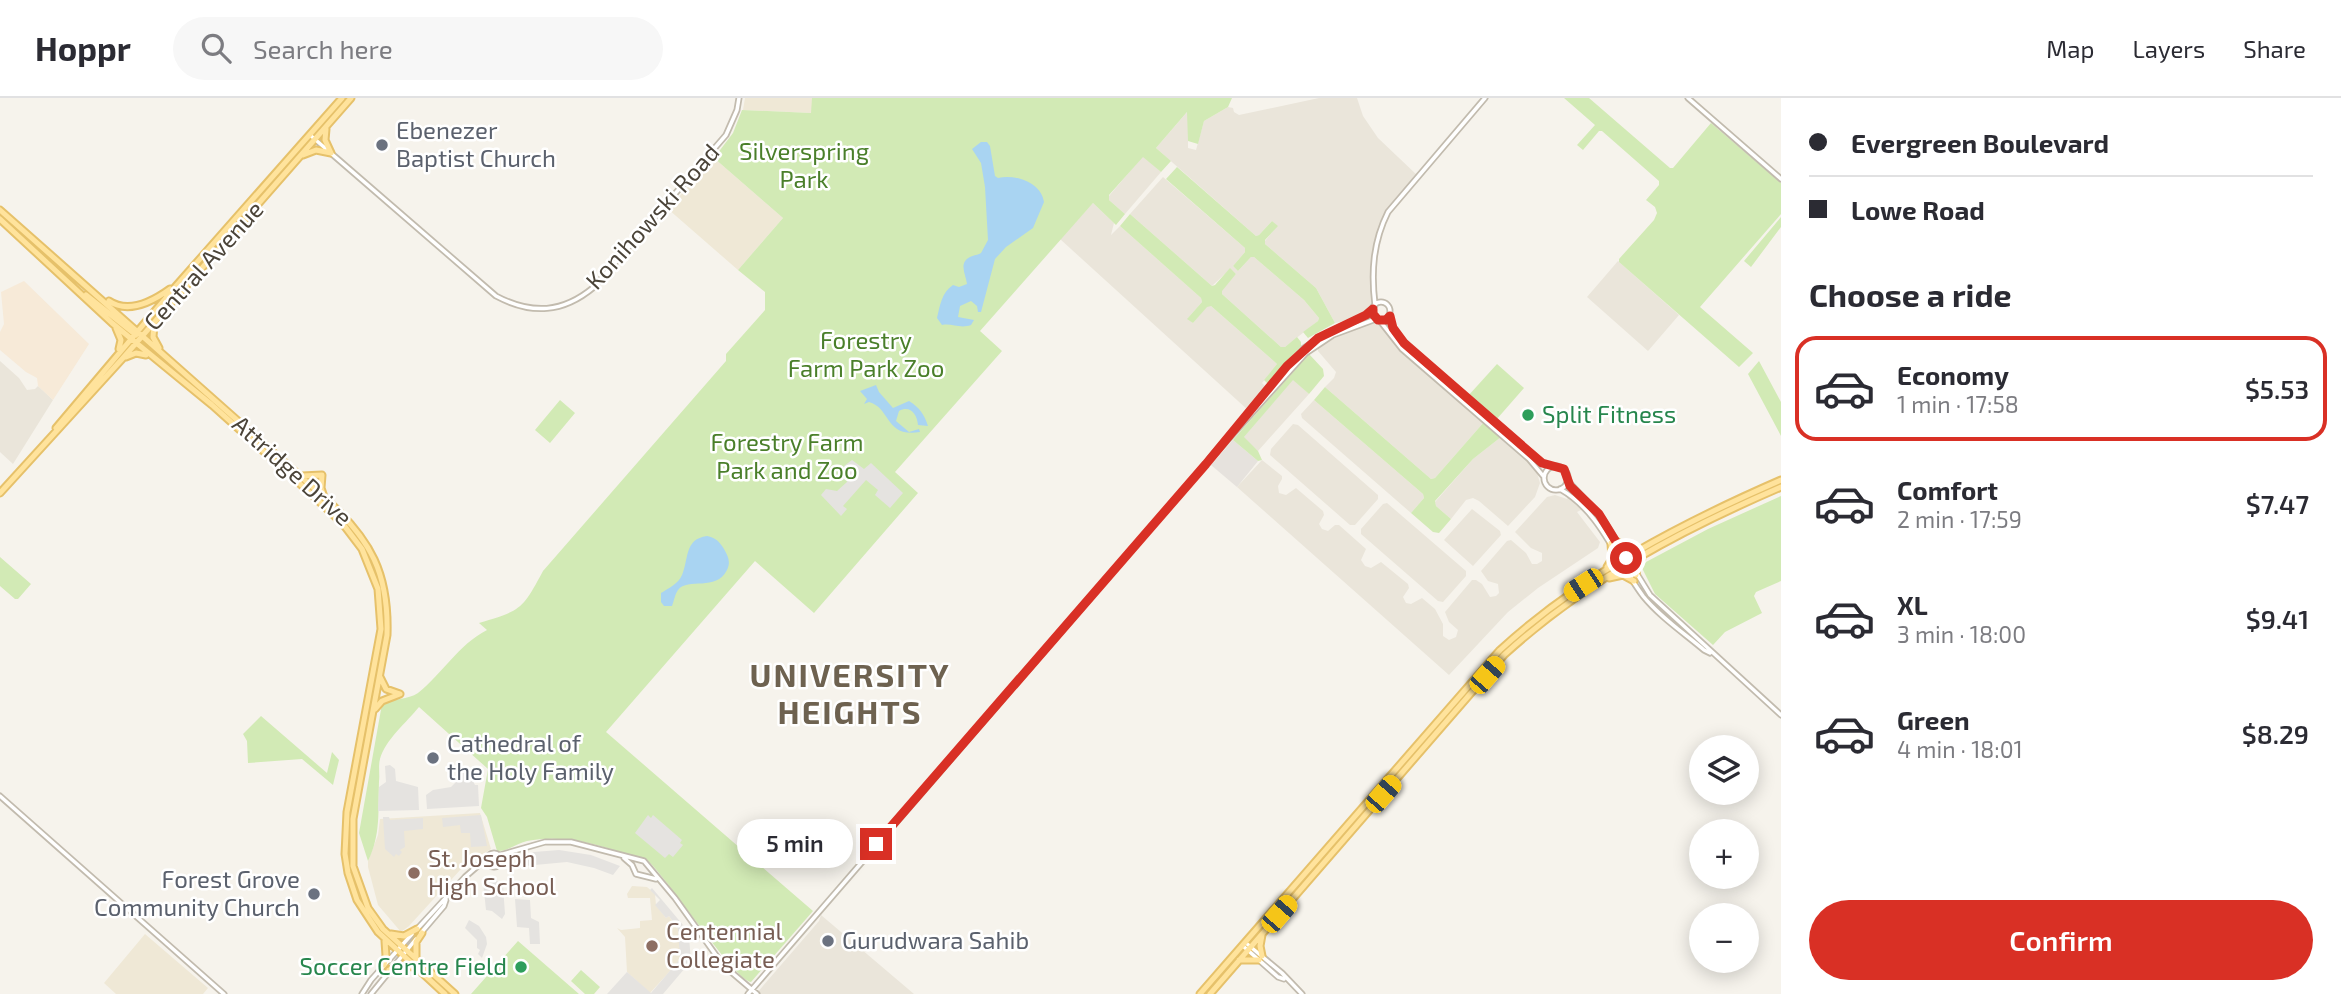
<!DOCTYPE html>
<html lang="en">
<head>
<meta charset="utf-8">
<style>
  body { margin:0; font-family:"Exo 2",sans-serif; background:#f7f7f7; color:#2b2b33; height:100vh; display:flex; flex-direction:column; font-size:26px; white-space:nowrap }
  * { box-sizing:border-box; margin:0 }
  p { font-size:23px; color:#7c7c81 }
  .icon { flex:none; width:38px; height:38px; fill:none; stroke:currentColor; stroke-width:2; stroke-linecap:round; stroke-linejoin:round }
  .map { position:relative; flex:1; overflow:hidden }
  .sheet { display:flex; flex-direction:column; background:#fff; width:560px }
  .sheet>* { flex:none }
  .banner { display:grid; align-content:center; height:154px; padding:0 28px; background:#fff }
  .tools { position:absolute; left:1689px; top:637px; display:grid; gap:14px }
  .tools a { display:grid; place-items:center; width:70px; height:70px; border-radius:50%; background:#fff; box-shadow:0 4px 18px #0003; font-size:35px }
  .end { position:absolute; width:32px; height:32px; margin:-16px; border:9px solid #d93025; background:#fff; box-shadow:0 0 0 4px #fff }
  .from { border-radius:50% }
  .bubble { position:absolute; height:49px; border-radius:24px; background:#fff; box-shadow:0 4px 18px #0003; font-size:23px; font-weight:600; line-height:49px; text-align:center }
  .car { position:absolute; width:21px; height:42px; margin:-21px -10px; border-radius:9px; box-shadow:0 0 5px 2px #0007; background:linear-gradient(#f5c518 24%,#345 0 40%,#f5c518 0 76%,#345 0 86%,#f5c518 0) }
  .banner b { display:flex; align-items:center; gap:24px; height:66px; font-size:26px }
  .banner b+b { border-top:2px solid #e1e1e2 }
  .banner i { width:18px; height:18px; background:#2b2b33 }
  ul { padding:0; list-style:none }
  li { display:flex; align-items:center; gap:21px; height:105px; margin:0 14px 10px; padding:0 14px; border:4px solid transparent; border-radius:21px }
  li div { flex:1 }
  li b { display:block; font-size:26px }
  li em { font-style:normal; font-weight:600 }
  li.active { border-color:#d93025 }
  li>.icon { width:63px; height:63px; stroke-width:1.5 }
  h2 { padding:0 28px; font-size:32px; line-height:84px }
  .cta { display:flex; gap:14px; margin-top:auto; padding:14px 28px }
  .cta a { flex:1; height:80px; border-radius:42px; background:#d93025; color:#fff; font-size:28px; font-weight:600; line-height:80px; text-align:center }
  header { display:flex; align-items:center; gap:42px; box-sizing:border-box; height:98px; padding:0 35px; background:#fff; border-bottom:2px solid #e1e1e2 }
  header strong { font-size:33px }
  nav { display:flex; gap:38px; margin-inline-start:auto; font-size:24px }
  .search { width:490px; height:63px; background:#f7f7f7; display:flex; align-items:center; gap:18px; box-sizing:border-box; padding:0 24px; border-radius:38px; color:#7c7c81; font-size:26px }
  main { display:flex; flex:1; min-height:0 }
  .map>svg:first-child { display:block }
  .residential { fill:#eae5da }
  .commercial { fill:#f7ead8 }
  .industrial { fill:#e6e2dd }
  .education { fill:#efe8d6 }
  .green { fill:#d2eab5 }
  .parking { fill:#e5e3e0 }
  .water { fill:#a9d4f2 }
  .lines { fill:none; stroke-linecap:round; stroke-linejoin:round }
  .minor-casing { stroke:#c2bbae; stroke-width:7 }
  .major-casing { stroke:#e6c16a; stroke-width:9 }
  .minor { stroke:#fff; stroke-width:3.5 }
  .major { stroke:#ffe39c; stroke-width:5 }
  .route { stroke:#d93025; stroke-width:9 }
  .worship-dot { fill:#6b7280; stroke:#fff; stroke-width:2.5 }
  .leisure-dot { fill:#2e9e5b; stroke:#fff; stroke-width:2.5 }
  .education-dot { fill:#8d6e63; stroke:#fff; stroke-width:2.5 }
  .labels { text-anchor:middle; stroke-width:5; stroke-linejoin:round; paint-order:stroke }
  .worship-label { font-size:24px; fill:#5b616d; stroke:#fff; text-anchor:start }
  .park-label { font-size:24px; fill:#4a7f2a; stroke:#fff }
  .street-label { font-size:24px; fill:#4b4439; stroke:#fff }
  .leisure-label { font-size:24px; fill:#27864d; stroke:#fff; text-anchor:start }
  .education-label { font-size:24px; fill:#785e54; stroke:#fff; text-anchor:start }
  .district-label { font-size:32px; font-weight:bold; letter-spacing:2px; fill:#6e6250; stroke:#fff }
</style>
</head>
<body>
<header>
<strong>Hoppr</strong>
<div class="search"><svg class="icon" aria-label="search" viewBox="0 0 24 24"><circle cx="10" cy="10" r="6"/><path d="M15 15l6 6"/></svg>Search here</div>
<nav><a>Map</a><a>Layers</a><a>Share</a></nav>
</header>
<main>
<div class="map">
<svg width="1781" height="896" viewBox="0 0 1781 896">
  <rect width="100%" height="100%" fill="#f6f3ec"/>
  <!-- residential -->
  <path class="residential" d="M 1319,0 L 1357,0 L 1363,18 L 1378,40 L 1418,78 L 1388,114 L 1374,152 L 1373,209 L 1362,219 L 1335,225 L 1316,190 L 1265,146 L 1265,143 L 1277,128 L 1272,123 L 1259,137 L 1256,138 L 1156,50 L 1188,13 L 1188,50 L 1196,52 L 1204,23 L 1228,9 L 1233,10 L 1234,14 L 1239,17 Z
    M 1143,58 L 1161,74 L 1125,116 L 1109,102 L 1109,98 Z
    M 1163,79 L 1245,150 L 1245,154 L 1233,168 L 1238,173 L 1251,159 L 1254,159 L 1304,202 L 1319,220 L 1318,223 L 1285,249 L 1281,249 L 1222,196 L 1221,193 L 1236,176 L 1230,171 L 1212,188 L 1130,116 Z
    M 1093,105 L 1114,125 L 1111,137 L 1120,128 L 1201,200 L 1202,204 L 1188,220 L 1193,225 L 1207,208 L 1211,208 L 1277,266 L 1262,285 L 1268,291 L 1249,313 L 1060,141 Z
    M 1618,163 L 1679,217 L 1648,253 L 1587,199 Z
    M 1373,223 L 1383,228 L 1392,242 L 1405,256 L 1484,324 L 1435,380 L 1431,381 L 1325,289 L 1334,280 L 1336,274 L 1318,253 L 1318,248 Z
    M 0,263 L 19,280 L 27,292 L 35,291 L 38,288 L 53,302 L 13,366 L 0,354 Z
    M 1293,281 L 1309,296 L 1258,353 L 1243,340 Z
    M 1314,302 L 1423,396 L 1424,400 L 1411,415 L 1302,320 L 1301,316 Z
    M 1293,326 L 1298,327 L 1378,397 L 1378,401 L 1355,427 L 1350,427 L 1270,357 L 1271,351 Z
    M 1501,339 L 1535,368 L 1540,385 L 1535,399 L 1508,428 L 1479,403 L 1473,400 L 1466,402 L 1451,421 L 1436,408 L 1435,404 L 1473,361 Z
    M 1262,362 L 1282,378 L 1282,381 L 1278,388 L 1279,395 L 1286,397 L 1296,390 L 1323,413 L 1324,417 L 1319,426 L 1322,431 L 1328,433 L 1335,427 L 1339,427 L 1366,451 L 1361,462 L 1365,468 L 1371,470 L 1381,464 L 1408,486 L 1409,490 L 1403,499 L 1406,505 L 1411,506 L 1422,500 L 1435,511 L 1443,526 L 1443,538 L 1449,542 L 1456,539 L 1458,532 L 1449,524 L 1445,514 L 1472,482 L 1476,482 L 1482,486 L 1490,499 L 1496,498 L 1499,495 L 1498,486 L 1488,483 L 1481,473 L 1507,443 L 1511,442 L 1526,455 L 1532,466 L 1537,466 L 1542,463 L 1542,455 L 1531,450 L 1515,434 L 1547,399 L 1555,397 L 1567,401 L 1569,398 L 1583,411 L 1577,414 L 1600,444 L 1598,450 L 1538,490 L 1508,514 L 1449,577 L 1237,389 Z
    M 1387,405 L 1466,473 L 1466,478 L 1443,504 L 1438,503 L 1361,436 L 1361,431 L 1383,406 Z
    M 1472,411 L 1500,433 L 1501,437 L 1473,468 L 1444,442 Z
    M 821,817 L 914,896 L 756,896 L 819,823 Z"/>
  <!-- commercial -->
  <path class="commercial" d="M 24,183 L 89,246 L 53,302 L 38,288 L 37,280 L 26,274 L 0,252 L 0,234 L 4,226 L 1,194 Z"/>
  <!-- industrial -->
  <path class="industrial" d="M 1233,342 L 1258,363 L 1237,389 L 1211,367 Z"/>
  <!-- education -->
  <path class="education" d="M 745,0 L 812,0 L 812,15 L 743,12 Z
    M 714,60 L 783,120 L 738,172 L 668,111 Z
    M 480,715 L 491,751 L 461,771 L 409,828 L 401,834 L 378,807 L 368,769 L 368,763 L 378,737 L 380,721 Z
    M 632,788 L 647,789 L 655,796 L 656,807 L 666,820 L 669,818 L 678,831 L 681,861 L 650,895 L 627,874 L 625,839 L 617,830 L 621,832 L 640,830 L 640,823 L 652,822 L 650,800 L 628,800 L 627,796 Z
    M 145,836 L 208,890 L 203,896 L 116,896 L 104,885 Z"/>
  <!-- green -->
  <path class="green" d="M 812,0 L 1232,0 L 1228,9 L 1204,23 L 1198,46 L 1188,43 L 1187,14 L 1156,50 L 1171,63 L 1161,74 L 1143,59 L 1109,97 L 1109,102 L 1125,116 L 1116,127 L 1093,105 L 980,233 L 1002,253 L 895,374 L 918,395 L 814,515 L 755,463 L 606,634 L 813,813 L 751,884 C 733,881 668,780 646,761 L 638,761 C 602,747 567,736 527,743 C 517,745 507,754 497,753 L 487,719 L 481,710 L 488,671 L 419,609 C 407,624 385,642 380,661 C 378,668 380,677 379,683 C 378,712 381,737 368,763 L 359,735 L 382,606 C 393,600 408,602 418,595 C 443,575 458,547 487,532 L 479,525 C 522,512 522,512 543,473 L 726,263 L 726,256 L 765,212 L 765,194 L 738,172 L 783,120 L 714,60 L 733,35 L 742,12 L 811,15 Z
    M 1564,0 L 1589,0 L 1670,70 L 1673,70 L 1711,25 L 1781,85 L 1781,116 L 1700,209 L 1753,255 L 1739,269 L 1619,164 L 1619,161 L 1654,122 L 1657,115 L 1655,109 L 1646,102 L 1659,87 L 1659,83 L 1602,33 L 1599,33 L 1583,52 L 1577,47 L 1595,27 Z
    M 1177,69 L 1256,138 L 1259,137 L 1272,123 L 1278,128 L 1265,142 L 1265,146 L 1316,190 L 1335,225 L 1308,240 L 1303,234 L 1318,223 L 1319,220 L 1304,202 L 1254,159 L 1251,159 L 1238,173 L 1233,168 L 1245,154 L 1245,150 L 1166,81 Z
    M 1130,116 L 1212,188 L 1215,187 L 1230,170 L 1236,176 L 1222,193 L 1222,196 L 1281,249 L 1285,249 L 1297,239 L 1301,244 L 1301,248 L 1268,286 L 1264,282 L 1277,266 L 1211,208 L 1207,209 L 1193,225 L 1187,221 L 1202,204 L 1201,200 L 1120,128 Z
    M 1781,119 L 1781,129 L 1751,169 L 1744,163 Z
    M 1309,256 L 1323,271 L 1324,278 L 1309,296 L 1293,282 L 1244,339 L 1258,353 L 1262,362 L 1258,363 L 1233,342 Z
    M 1759,263 L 1781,304 L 1781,338 L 1748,276 Z
    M 1497,266 L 1524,290 L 1496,322 L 1468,298 Z
    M 1325,289 L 1431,381 L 1435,380 L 1484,324 L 1501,339 L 1473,361 L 1435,403 L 1436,408 L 1451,421 L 1439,435 L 1433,434 L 1411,415 L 1424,400 L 1423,396 L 1314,302 Z
    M 560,302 L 575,315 L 550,345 L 535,332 Z
    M 1781,398 L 1781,483 L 1756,494 L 1754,498 L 1762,515 L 1725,534 L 1713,547 L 1655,496 L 1642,470 L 1646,464 L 1708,431 Z
    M 0,459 L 31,486 L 18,501 L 15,501 L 0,488 Z
    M 261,618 L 327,675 L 332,654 L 339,662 L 333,687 L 302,661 L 248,665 L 247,643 L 243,636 Z
    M 518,843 L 579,896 L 471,896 Z
    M 581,872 L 600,889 L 594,896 L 585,896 L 571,883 Z"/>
  <!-- parking -->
  <path class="parking" d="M 852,362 L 864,371 L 871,365 L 903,395 L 890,410 L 875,397 L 878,392 L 866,382 L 843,408 L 847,411 L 841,418 L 821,397 L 826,391 L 837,393 L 847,384 L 844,368 Z
    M 390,667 L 395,671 L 396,683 L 418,689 L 419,712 L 378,713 L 379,689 L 386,684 L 385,668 Z
    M 460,675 L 469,675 L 475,687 L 478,687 L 479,708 L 427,711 L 426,697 L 433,692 L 451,689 L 461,679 Z
    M 481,717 L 487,748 L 471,749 L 470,735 L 461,735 L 460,727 L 443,729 L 442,720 Z
    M 648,717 L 651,720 L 653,717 L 682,742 L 680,745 L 683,747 L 673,759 L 669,756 L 665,760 L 635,735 Z
    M 383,719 L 389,719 L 390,722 L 423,720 L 423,731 L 404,733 L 405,749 L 400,752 L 402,754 L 399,758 L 396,756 L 394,759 L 385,751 Z
    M 559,752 L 591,757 L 620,768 L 613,777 L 594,770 L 567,764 L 524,768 L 522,764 L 520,768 L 517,761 L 534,754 Z
    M 495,779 L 500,788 L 503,788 L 505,816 L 502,821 L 492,813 L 486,812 L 483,784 L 487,784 L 486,780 Z
    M 652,790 L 683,827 L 680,829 L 686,839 L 689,839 L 691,863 L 663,896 L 607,896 L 627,874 L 651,895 L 680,861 L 678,831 L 669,818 L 666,820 L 655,807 L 660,802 L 650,792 Z
    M 515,801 L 530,802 L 531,820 L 539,824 L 540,846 L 530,846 L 529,830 L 517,829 Z
    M 469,822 L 479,828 L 486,839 L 487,846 L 482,860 L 478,856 L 480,852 L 477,850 L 477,842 L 465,830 Z"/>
  <!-- water -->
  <path class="water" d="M 981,44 L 987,44 L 990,48 L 995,78 L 998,80 C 1015,76 1041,84 1044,104 L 1033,130 L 1006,149 L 995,161 L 981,214 L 978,214 L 977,208 L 971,203 L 960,208 L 958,219 L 974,222 L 971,227 C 960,231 952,225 942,227 L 937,220 C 940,207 942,194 953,187 L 959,189 L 967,186 C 966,177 958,165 970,159 C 974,157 978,157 981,155 L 988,142 L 985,89 L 981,65 L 972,51 Z
    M 876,287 L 879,294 L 893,310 L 909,303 C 920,310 924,316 928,328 L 918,327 C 917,316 910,307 899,313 L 896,323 L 909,334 L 919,331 L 920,334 C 885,340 891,310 869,304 L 864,306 L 867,301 L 860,293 Z
    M 707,438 C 716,440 719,443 724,451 C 728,458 731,464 727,472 C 716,494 688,479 678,492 C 675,496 674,503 672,508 L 664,508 L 661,504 L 661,495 C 669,490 678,486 682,477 C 689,461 684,441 707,438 Z"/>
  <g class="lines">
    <!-- minor casing -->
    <g class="minor-casing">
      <path id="minor" d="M 1688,0 L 1781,81
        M 310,37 L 496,198 C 532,217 563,215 594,189 L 726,37 L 737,12 L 739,0
        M1372 213a9 9 0 1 1 18 0a9 9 0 1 1-18 0Z
        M 1375,207 C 1371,174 1373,144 1388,114 L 1485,0
        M 1390,218 L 1393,231 L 1410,250 L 1543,365 L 1553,369
        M 1380,223 L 1402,251 L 1529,361 L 1544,379
        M 1209,361 L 1304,250 L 1327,235 L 1366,217 L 1373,211
        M1544 380a12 12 0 1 1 24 0a12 12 0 1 1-24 0Z
        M 1568,383 L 1603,421 L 1650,497 L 1781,617
        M 1560,391 C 1602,415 1615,461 1643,498 C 1660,519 1684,535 1704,552 L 1710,555
        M 0,698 L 224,896
        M487 762a7 7 0 1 1 14 0a7 7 0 1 1-14 0Z
        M 500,757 L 545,744 L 571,744 L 644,763 L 675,800 L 723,867 L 757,896
        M 624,760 L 632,767 L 636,776 L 656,781
        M 418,830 L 465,779 L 488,759
        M 421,835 L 444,808 L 446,802
        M 1246,845 L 1282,875 L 1302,896
        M 1243,848 L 1278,879 L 1284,881
        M 362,896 L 371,882 L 412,836
        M 371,896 L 416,841
        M 748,896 L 1206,366 L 1306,255 L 1333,237 L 1376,221"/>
    </g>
    <!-- major casing -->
    <g class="major-casing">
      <path id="major" d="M 326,31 L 325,42 L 331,55
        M 303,57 L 316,52 L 331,55
        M 0,112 L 326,401 C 371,442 389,476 387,537 L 353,721 L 353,768 L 368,810 L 383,831 L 455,896
        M 0,121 L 112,225 L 212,307 L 308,393 L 343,426 L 362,451 L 378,491 L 381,531 L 347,714 L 345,756 L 348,775 L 357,802 L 378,834 L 445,896
        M 86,197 L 136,237
        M 109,203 C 128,216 152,204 170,191
        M 154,227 L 153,239 L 159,250
        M 116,230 L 121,242 L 119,251
        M 126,259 L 136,255 L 146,257
        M 56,330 L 176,188 L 342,0
        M 302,378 L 322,377 L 321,390 L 324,399
        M 0,395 L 123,260 L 351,0
        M 1616,443 L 1628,451 L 1637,451
        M 1607,469 L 1612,461 L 1611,445
        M 1636,477 L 1637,467 L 1642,460
        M 1609,480 L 1623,477 L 1634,483
        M 380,579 L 386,591 L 400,596
        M 375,611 L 382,603 L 400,596
        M 391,836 L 404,838 L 417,831
        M 1262,837 L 1260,848 L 1262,858
        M 416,859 L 416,844 L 422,835
        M 1239,862 L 1259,862
        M 384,867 L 386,858 L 385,843
        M 389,872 L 402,867 L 413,869
        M 1200,896 L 1500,552 C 1582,477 1680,426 1781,382
        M 1210,896 L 1504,557 C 1585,483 1681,432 1781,389"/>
    </g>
    <!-- minor -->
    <use href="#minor" class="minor"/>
    <!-- major -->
    <use href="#major" class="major"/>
  </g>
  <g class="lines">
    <!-- route -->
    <path class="route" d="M 876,746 L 1206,366 L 1287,268 L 1318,240 L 1366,217 L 1373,211 L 1373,216 L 1378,222 L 1386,222 L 1390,218 L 1393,230 L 1404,245 L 1542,365 L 1564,371 L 1570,388 L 1599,416 L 1626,460"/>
  </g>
  <!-- markers -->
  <g class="worship-dot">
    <circle cx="382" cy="47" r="7"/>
    <circle cx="433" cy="660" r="7"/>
    <circle cx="314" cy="796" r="7"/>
    <circle cx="828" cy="843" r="7"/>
  </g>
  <g class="leisure-dot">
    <circle cx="1528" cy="317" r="7"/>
    <circle cx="521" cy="869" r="7"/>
  </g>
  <g class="education-dot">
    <circle cx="414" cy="775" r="7"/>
    <circle cx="652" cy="848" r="7"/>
  </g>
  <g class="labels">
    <!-- worship labels -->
    <g class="worship-label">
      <text x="396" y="41">Ebenezer<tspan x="396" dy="28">Baptist Church</tspan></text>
      <text x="447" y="654">Cathedral of<tspan x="447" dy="28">the Holy Family</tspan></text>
      <text x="300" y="790" text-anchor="end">Forest Grove<tspan x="300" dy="28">Community Church</tspan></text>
      <text x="842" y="851">Gurudwara Sahib</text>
    </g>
    <!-- park labels -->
    <g class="park-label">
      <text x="804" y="62">Silverspring<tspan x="804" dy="28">Park</tspan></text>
      <text x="866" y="251">Forestry<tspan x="866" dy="28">Farm Park Zoo</tspan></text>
      <text x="787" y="353">Forestry Farm<tspan x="787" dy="28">Park and Zoo</tspan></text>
    </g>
    <!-- street labels -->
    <g class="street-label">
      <text transform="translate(653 119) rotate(-48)" y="8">Konihowski Road</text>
      <text transform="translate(204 168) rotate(-48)" y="8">Central Avenue</text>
      <text transform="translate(292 373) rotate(42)" y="8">Attridge Drive</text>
    </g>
    <!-- leisure labels -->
    <g class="leisure-label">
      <text x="1542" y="325">Split Fitness</text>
      <text x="507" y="877" text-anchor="end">Soccer Centre Field</text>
    </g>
    <!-- education labels -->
    <g class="education-label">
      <text x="428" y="769">St. Joseph<tspan x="428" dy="28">High School</tspan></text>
      <text x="666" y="842">Centennial<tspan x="666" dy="28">Collegiate</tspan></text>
    </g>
    <!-- district labels -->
    <g class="district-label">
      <text x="850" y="589">UNIVERSITY<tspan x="850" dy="37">HEIGHTS</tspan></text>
    </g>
  </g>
</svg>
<div class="tools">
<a><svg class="icon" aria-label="layers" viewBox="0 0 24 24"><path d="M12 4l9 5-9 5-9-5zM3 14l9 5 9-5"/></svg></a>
<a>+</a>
<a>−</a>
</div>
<i class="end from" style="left:1626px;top:460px"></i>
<i class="end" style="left:876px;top:746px"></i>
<div class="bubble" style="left:737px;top:721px;width:116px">5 min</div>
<i class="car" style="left:1583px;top:487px;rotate:237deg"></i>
<i class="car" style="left:1487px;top:577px;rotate:41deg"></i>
<i class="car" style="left:1383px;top:696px;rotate:41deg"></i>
<i class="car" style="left:1279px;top:816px;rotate:41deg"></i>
</div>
<section class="sheet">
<div class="banner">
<b><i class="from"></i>Evergreen Boulevard</b>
<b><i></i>Lowe Road</b>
</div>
<h2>Choose a ride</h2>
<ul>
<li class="active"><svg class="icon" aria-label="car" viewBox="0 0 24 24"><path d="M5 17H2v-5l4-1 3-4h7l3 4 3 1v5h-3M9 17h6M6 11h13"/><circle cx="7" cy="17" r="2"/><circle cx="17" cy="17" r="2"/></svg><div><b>Economy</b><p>1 min · 17:58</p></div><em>$5.53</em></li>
<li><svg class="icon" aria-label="car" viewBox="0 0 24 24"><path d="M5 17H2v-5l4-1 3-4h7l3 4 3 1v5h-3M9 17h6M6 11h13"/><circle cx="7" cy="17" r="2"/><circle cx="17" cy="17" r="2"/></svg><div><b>Comfort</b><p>2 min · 17:59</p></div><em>$7.47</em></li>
<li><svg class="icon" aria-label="car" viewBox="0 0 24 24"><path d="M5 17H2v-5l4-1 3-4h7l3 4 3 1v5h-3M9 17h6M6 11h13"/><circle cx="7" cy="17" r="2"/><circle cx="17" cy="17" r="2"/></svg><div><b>XL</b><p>3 min · 18:00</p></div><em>$9.41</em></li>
<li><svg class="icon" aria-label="car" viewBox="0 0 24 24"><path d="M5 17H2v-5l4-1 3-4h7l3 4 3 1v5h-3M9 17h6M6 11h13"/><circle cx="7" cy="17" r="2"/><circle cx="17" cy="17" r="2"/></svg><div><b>Green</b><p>4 min · 18:01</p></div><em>$8.29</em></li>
</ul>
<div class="cta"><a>Confirm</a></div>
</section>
</main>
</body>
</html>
